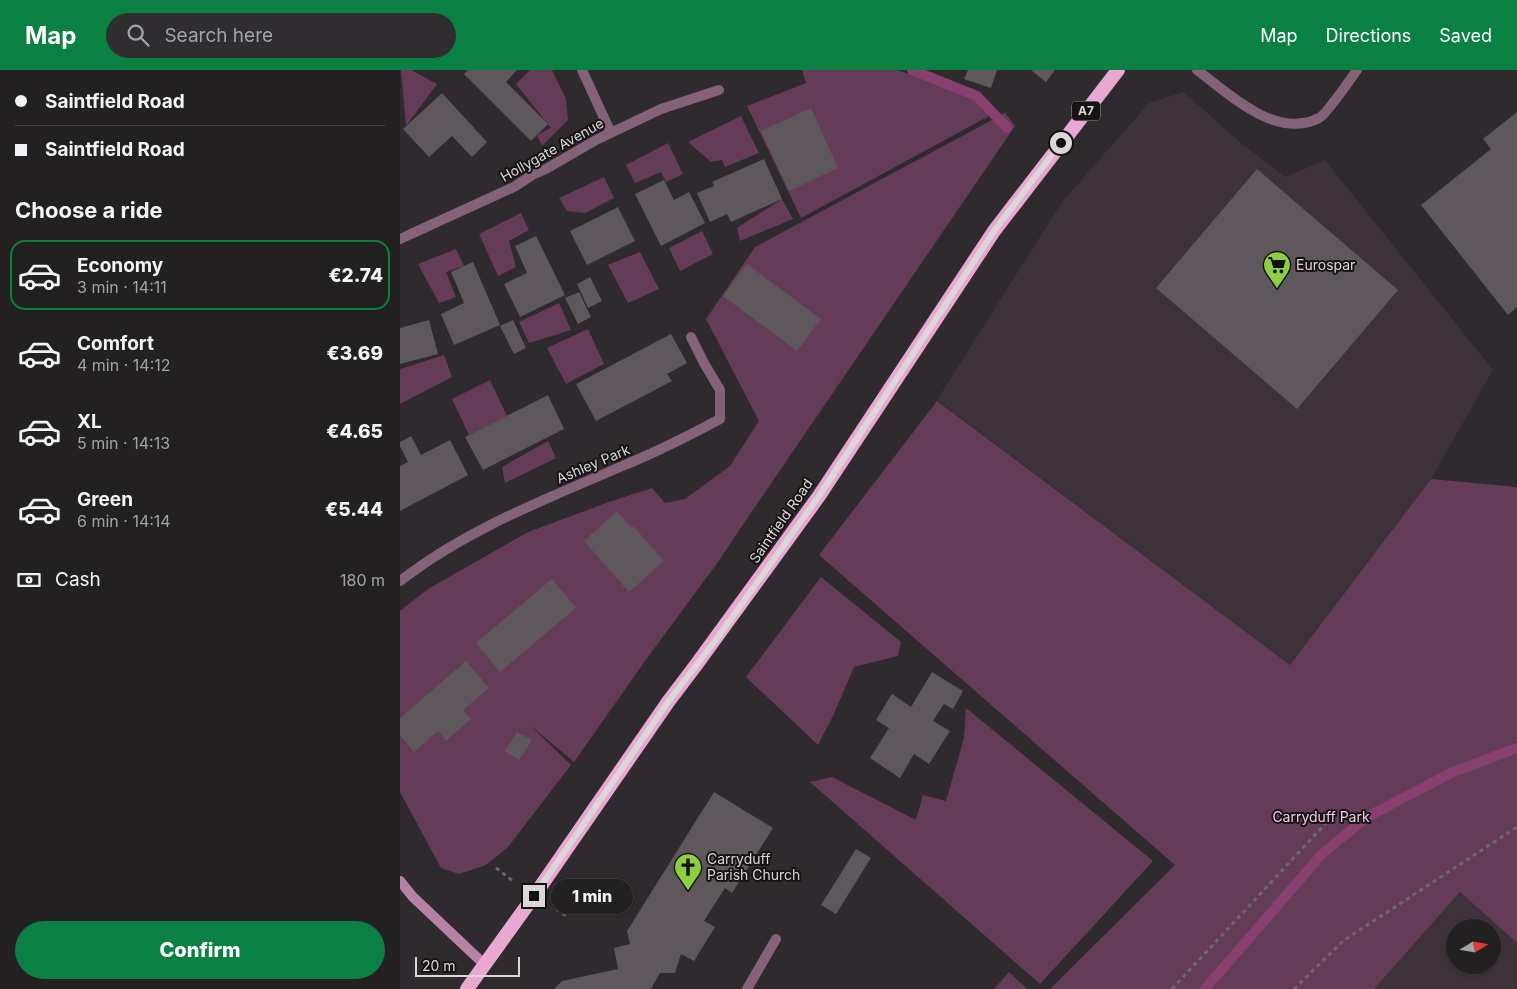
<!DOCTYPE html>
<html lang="en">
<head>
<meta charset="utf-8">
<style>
  body { margin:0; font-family:Inter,sans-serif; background:#2f2d2f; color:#f1f3f6; height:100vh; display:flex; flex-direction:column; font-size:19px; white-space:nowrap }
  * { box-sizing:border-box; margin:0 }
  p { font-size:16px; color:#a3a3a5 }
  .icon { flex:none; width:28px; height:28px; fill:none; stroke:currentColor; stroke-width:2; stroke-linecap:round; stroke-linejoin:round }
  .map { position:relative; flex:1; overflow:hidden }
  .side { display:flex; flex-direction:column; background:#232022; width:400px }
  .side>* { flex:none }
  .banner { display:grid; align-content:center; height:110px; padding:0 15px; background:#232022 }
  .needle { width:32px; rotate:79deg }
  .controls { position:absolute; left:1046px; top:849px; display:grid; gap:10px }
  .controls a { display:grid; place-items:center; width:55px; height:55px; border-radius:50%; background:#232022; box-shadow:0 1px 4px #0004,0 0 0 1px #403e40; font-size:25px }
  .scale { position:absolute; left:15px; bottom:12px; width:105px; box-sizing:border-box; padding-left:5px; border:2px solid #dbd7d9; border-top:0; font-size:14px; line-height:18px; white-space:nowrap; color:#dbd7d9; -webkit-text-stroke:4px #161315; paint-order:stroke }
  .end { position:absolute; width:22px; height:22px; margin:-11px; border:6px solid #dbd7d9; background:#111; box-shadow:0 0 0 2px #111 }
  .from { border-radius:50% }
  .bubble { position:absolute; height:35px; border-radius:18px; background:#232022; box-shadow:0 1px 4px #0004,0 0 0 1px #403e40; font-size:16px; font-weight:800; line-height:35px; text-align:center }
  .banner b { display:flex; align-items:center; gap:18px; height:48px; font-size:19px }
  .banner b+b { border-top:1px solid #403e40 }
  .banner i { width:12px; height:12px; background:#f1f3f6 }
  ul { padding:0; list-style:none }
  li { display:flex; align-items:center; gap:15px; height:70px; margin:0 10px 8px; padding:0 5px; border:2px solid transparent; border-radius:15px }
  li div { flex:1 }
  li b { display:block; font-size:19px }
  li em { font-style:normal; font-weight:800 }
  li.on { border-color:#0b8043 }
  li>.icon { width:45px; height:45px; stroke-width:1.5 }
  h2 { padding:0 15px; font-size:22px; line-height:60px }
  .pay { display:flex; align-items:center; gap:12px; height:55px; padding:0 15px; font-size:19px }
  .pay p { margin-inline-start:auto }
  .action { display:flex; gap:10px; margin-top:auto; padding:10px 15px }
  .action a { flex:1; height:58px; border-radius:30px; background:#0b8043; color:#fff; font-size:20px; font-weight:800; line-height:58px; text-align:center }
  header { display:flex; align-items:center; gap:30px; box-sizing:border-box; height:70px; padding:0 25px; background:#0b8043; color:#fff }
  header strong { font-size:24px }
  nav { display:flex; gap:28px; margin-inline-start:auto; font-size:18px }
  .search { width:350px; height:45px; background:#2f2d2f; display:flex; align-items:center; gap:12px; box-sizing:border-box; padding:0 18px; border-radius:28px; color:#a3a3a5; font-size:19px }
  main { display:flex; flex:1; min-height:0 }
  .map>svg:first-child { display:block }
  .built { fill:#3d3239; fill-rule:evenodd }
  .green { fill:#653c57 }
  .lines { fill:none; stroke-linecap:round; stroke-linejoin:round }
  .stream { stroke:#874070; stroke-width:10 }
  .building { fill:#5e575b }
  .path { stroke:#6d686b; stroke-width:3; stroke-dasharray:4 4; stroke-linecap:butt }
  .service { stroke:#846378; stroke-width:10 }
  .minor { stroke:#846378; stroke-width:10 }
  .secondary { stroke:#b682a3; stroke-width:10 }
  .trunk { stroke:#e9a8d1; stroke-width:14 }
  .route { stroke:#dbd7d9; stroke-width:6 }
  .labels { text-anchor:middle; stroke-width:4; stroke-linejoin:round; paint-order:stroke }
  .shield { fill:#161315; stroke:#a09c9e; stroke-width:1 }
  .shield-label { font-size:12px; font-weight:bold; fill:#dbd7d9 }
  .street-label { font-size:14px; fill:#dbd7d9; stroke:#161315 }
  .poi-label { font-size:14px; fill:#dbd7d9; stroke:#161315; text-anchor:start }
  .park-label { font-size:14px; fill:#f3c9e3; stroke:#161315 }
</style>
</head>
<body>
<header>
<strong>Map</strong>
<div class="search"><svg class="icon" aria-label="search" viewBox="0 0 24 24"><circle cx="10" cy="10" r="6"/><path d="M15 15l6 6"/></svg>Search here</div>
<nav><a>Map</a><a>Directions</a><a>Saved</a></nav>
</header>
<main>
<section class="side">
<div class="banner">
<b><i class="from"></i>Saintfield Road</b>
<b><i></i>Saintfield Road</b>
</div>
<h2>Choose a ride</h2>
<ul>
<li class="on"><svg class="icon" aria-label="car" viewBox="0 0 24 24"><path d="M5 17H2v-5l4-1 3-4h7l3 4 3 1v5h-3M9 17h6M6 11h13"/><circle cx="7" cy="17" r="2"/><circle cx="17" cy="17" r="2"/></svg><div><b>Economy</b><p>3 min · 14:11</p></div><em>€2.74</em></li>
<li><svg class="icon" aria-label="car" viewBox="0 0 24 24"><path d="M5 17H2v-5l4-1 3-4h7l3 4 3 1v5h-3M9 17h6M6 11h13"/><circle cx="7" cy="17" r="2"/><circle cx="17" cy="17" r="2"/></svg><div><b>Comfort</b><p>4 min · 14:12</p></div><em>€3.69</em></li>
<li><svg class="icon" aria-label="car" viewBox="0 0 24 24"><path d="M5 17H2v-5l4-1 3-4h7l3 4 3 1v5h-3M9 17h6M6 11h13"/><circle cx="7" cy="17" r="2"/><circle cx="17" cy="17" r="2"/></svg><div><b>XL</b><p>5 min · 14:13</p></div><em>€4.65</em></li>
<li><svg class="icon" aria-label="car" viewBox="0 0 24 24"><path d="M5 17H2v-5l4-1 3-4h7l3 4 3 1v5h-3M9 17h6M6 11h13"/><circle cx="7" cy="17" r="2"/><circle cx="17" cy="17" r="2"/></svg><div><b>Green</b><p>6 min · 14:14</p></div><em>€5.44</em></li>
</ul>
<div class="pay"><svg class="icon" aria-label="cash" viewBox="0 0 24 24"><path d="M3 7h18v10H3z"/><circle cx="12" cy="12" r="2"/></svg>Cash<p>180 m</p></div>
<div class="action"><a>Confirm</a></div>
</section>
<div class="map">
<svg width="1117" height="919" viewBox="0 0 1117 919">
  <rect width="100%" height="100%" fill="#2f2a2d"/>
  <!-- built -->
  <path class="built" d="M 783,22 L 840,72 L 885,107 L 925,90 L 1093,300 L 1031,409 L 890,595 L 537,330 L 662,132 L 749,33 Z
    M 1060,822 L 1117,873 L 1117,919 L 974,919 ZM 1055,858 L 1092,858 L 1092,895 L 1055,895 Z"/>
  <!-- green -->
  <path class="green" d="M 1,0 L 11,0 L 37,14 L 6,56 Z
    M 130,0 L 152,0 L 166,29 L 168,50 L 142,76 L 137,65 L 151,58 L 116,14 Z
    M 402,0 L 497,0 L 571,24 L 589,46 L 401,148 L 347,36 L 406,13 Z
    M 605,43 L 615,56 L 344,453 L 318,492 L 245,591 L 174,692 L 130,655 L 171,695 L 108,777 L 86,795 L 59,804 L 41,798 L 0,722 L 0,541 L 28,519 L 128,462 L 209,432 L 252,418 L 265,433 L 285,429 L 330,396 L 359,351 L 306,249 L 355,177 Z
    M 341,46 L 359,83 L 325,97 L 322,90 L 311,92 L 288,72 Z
    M 268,73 L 283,104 L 266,112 L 261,102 L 235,113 L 226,95 Z
    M 204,107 L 214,128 L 185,143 L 167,141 L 159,128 Z
    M 382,129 L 393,149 L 340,171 L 337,158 Z
    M 121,143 L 129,160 L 109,171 L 116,197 L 98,206 L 79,164 Z
    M 302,161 L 313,184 L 280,201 L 269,178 Z
    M 56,179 L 64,196 L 46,202 L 56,227 L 39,233 L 18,194 Z
    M 240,182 L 259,219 L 228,233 L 208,195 Z
    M 159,233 L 171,260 L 129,273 L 119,252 Z
    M 188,259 L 204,294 L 166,314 L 147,278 Z
    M 44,285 L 52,307 L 0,334 L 0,299 Z
    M 90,310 L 107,346 L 69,365 L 52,329 Z
    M 537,331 L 890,595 L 1031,409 L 1117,417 L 1117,873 L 1060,822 L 974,919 L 650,919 L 775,795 L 419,485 Z
    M 148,371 L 156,388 L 105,413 L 102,397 Z
    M 421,507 L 501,572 L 498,586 L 454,597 L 433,646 L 418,675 L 346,607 Z
    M 566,638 L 753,791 L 640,914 L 410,712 L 432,707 L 516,750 L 523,725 L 546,731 L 564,668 Z
    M 609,902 L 627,919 L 594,919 Z"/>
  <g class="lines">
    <!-- stream -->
    <path class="stream" d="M 512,0 L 577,26 L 607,58
      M 805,919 L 922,784 L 967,747 L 1053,702 L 1117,678"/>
  </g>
  <!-- building -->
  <path class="building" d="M 68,0 L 117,0 L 106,12 L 148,54 L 131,71 L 64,4 Z
    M 568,0 L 597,0 L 591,18 L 564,9 Z
    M 631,0 L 655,0 L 646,12 Z
    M 42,23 L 87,72 L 72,87 L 52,66 L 29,87 L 3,59 Z
    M 411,38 L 438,98 L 389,121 L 361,61 Z
    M 1117,42 L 1117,237 L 1108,245 L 1021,135 L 1091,79 L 1083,69 Z
    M 364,89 L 382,129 L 331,152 L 327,144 L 310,152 L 297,123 L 314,116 L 312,112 Z
    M 857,99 L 998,220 L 897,339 L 756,218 Z
    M 264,110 L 274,130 L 289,122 L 305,153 L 261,176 L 235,124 Z
    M 218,137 L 235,171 L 187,195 L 170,161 Z
    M 136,166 L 165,225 L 120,247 L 104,214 L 127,203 L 115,176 Z
    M 73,192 L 100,255 L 54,275 L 41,244 L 64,233 L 51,202 Z
    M 347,194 L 421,249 L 397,281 L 323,226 Z
    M 190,207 L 202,231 L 188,238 L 177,214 Z
    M 179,222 L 191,247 L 178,254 L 165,228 Z
    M 29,250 L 38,284 L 0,294 L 0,258 Z
    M 113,250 L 126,278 L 114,284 L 100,256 Z
    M 271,264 L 287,293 L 267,304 L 272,311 L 196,351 L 176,314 Z
    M 148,325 L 164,359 L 83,400 L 65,367 Z
    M 11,366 L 21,385 L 50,370 L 68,405 L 0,441 L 0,396 L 8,392 L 0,376 L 0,372 Z
    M 217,441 L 232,458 L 233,456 L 264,491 L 229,522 L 184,471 Z
    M 152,509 L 176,538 L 100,602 L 76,573 Z
    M 66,591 L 89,618 L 63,640 L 71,649 L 46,671 L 38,661 L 14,682 L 0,665 L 0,648 Z
    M 532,602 L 563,621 L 553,639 L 544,634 L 533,651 L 550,661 L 529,694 L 514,684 L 500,708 L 470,688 L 489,658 L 476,650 L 492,624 L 511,637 Z
    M 117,662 L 132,670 L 119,690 L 105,681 Z
    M 314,722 L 373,758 L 332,823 L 325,818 L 304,851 L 315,857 L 294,891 L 281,884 L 275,903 L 260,903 L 251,919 L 154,919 L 162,911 L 218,899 L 214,878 L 230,874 L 227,861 Z
    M 456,779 L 471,788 L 436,844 L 421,835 Z"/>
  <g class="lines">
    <!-- path -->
    <path class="path" d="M 96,798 L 113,811
      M 156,839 L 166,846
      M 772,919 L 926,753
      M 894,919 L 943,871 L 1117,757"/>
    <!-- service -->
    <path class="service" d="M 347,919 L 376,869"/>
    <!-- minor -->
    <path class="minor" d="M 182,0 L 211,63
      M 797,0 C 829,24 876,70 919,48 C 926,45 951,8 957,0
      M 0,169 L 114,117 L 132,105 L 146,99 L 196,70 L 261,39 L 319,20
      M 0,511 C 68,458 149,428 227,394 C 259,381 290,365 320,349 L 320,320 L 304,293 L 291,267"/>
    <!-- secondary -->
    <path class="secondary" d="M 0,811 L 13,827 L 85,895"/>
    <!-- trunk -->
    <path class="trunk" d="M 67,919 L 134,826 L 268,632 L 296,595 L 419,426 L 594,161 L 718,0"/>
  </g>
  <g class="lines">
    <!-- route -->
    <path class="route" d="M 134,826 L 268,632 L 318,567 L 419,426 L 594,161 L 661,73"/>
  </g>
  <!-- icons -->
  <defs>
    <g id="supermarket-pin" transform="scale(1.4375)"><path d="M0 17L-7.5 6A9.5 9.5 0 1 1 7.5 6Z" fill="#8ece43" stroke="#161315"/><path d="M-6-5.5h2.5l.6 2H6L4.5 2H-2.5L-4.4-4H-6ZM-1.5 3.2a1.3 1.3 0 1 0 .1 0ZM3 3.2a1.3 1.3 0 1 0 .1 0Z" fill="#111"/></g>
    <g id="church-pin" transform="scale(1.4375)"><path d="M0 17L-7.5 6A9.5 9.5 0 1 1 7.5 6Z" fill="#8ece43" stroke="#161315"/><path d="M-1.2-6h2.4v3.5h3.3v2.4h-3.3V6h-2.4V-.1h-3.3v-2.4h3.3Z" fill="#111"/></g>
  </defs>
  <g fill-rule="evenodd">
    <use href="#supermarket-pin" x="877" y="195"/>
    <use href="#church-pin" x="288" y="797"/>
  </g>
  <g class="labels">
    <!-- shield labels -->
    <rect class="shield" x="672" y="31.5" width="28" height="19" rx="4"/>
    <g class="shield-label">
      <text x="686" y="45">A7</text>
    </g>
    <!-- street labels -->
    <g class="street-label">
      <text transform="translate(152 80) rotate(-29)" y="5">Hollygate Avenue</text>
      <text transform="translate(193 394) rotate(-23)" y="5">Ashley Park</text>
      <text transform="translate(381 451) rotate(-55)" y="5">Saintfield Road</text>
    </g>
    <!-- poi labels -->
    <g class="poi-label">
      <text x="896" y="200">Eurospar</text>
      <text x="307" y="794">Carryduff<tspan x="307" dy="16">Parish Church</tspan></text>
    </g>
    <!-- park labels -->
    <g class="park-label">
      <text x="921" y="752">Carryduff Park</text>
    </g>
  </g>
</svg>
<div class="controls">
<a><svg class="needle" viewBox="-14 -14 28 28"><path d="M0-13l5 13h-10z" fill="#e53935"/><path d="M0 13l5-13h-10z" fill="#a3a3a5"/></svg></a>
</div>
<div class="scale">20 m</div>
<i class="end from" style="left:661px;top:73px"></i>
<i class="end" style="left:134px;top:826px"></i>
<div class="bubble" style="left:151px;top:809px;width:82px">1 min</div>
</div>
</main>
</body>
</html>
